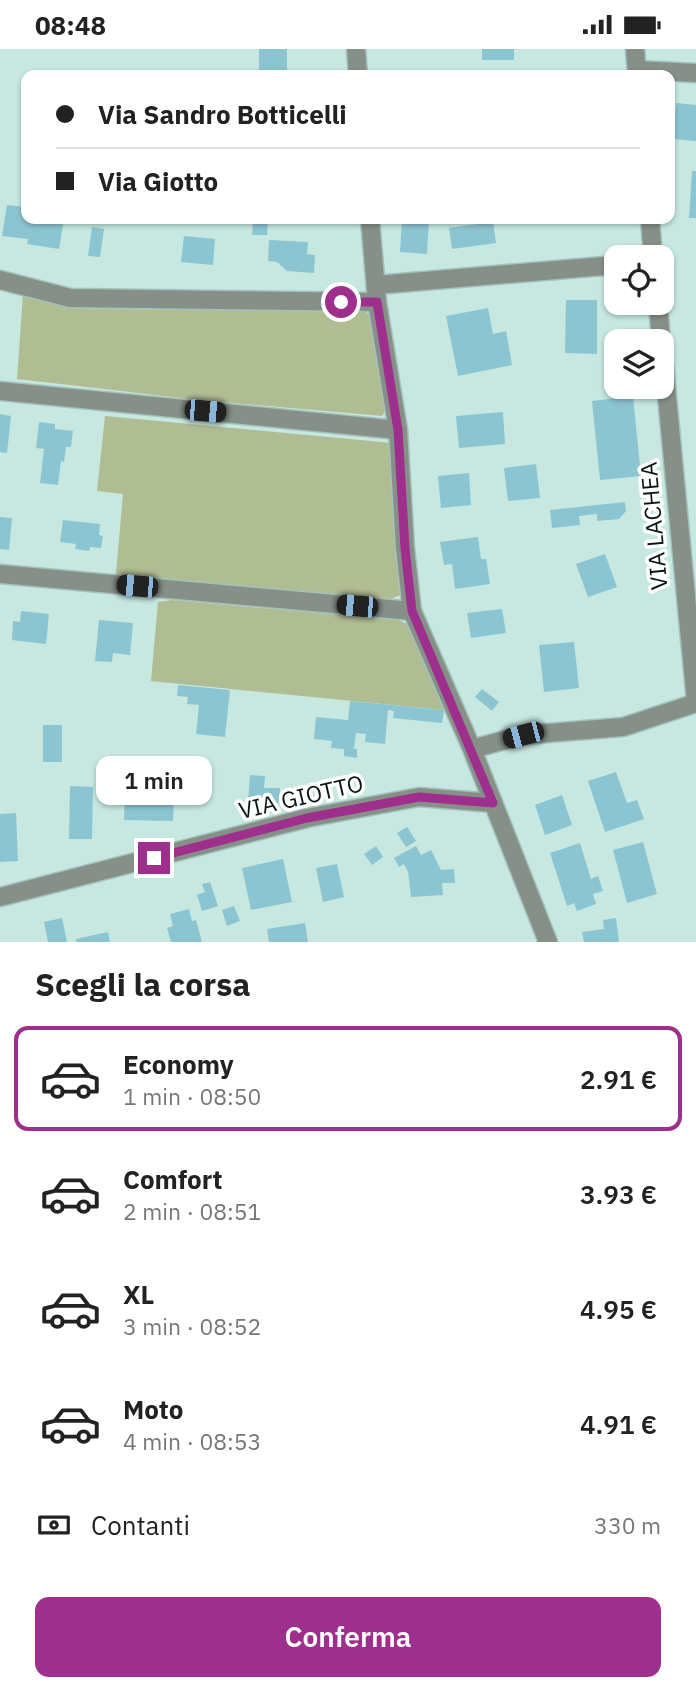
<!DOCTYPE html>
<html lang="it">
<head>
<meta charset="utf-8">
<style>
  body { margin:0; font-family:"IBM Plex Sans",sans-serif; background:#f6f6f6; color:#222; height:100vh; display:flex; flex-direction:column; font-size:26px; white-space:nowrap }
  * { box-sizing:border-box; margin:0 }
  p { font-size:23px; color:#767676 }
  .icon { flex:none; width:38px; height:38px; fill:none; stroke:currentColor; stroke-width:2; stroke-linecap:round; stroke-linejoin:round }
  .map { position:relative; height:893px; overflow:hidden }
  .details { display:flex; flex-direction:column; background:#fff; flex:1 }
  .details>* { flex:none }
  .top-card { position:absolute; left:21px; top:21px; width:654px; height:154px; border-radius:14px; box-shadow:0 2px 5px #0004; display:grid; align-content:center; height:154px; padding:0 35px; background:#fff }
  .fabs { position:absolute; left:604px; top:196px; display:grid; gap:14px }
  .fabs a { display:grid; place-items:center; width:70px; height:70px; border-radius:14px; background:#fff; box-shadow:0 2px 5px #0004; font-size:35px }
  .end { position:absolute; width:32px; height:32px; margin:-16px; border:9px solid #9e2f8c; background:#fff; box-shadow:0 0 0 4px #fff }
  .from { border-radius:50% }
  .bubble { position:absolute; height:49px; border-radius:14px; background:#fff; box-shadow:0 2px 5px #0004; font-size:23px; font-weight:600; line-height:49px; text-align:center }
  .car { position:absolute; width:21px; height:42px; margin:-21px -10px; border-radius:9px; box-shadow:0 0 5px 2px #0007; background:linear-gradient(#222 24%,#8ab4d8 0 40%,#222 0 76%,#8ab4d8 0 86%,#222 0) }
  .top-card b { display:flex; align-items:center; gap:24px; height:66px; font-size:26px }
  .top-card b+b { border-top:2px solid #e0e0e0 }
  .top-card i { width:18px; height:18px; background:#222 }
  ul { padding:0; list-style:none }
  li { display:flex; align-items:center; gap:21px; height:105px; margin:0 14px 10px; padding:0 21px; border:4px solid transparent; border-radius:14px }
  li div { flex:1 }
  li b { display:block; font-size:26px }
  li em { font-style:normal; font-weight:600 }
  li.active { border-color:#9e2f8c }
  li>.icon { width:63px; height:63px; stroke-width:1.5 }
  h2 { padding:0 35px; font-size:32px; line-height:84px }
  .pay { display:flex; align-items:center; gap:18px; height:77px; padding:0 35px; font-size:26px }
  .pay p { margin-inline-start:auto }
  .action { display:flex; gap:14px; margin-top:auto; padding:14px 35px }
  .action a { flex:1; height:80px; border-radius:14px; background:#9e2f8c; color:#fff; font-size:28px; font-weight:600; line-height:80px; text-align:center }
  .status { display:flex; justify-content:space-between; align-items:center; height:49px; padding:0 35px; background:#fff; direction:ltr }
  .status svg { height:19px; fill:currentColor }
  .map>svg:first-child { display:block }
  .green { fill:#b0bc92 }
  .building { fill:#8cc5d2 }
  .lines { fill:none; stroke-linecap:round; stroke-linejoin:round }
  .minor-casing { stroke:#a4c2bc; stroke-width:21 }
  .tertiary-casing { stroke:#a4c2bc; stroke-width:21 }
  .minor { stroke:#869088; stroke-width:18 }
  .tertiary { stroke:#869088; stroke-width:18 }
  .route { stroke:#9e2f8c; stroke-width:9 }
  .labels { text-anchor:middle; stroke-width:7; stroke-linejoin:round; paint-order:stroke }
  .street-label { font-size:23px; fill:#0a1614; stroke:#fff }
</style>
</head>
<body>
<div class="status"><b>08:48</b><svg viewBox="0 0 49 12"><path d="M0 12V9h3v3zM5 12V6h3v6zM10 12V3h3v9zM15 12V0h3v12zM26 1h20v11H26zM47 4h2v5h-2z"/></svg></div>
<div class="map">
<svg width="696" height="893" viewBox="0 0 696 893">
  <rect width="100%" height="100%" fill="#c6e8e1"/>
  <!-- green -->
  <path class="green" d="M 23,245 L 89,260 L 352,261 L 366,263 L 374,270 L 387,360 L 382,367 L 199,351 L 17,330 Z
    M 105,367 L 392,394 L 401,546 L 388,551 L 120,528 L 116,524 L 123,445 L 97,442 Z
    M 172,551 L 399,571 L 410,577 L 444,661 L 151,632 L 158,553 Z"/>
  <!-- building -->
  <path class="building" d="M 259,0 L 287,0 L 287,25 L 259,25 Z
    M 482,0 L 514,0 L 514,11 L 482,11 Z
    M 676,54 L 696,56 L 696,92 L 673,90 Z
    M 692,122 L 696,122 L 696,169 L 689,169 Z
    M 7,156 L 26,158 L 26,170 L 64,170 L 59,200 L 27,195 L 28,190 L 2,187 Z
    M 253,170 L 268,170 L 267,186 L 252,186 Z
    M 402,170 L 429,170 L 427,205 L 400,203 Z
    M 493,173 L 496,194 L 452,200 L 449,179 Z
    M 92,178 L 104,180 L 100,208 L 88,207 Z
    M 184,187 L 215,190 L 213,216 L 181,213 Z
    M 269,191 L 308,193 L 307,205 L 315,206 L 314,224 L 287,222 L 277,213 L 268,212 Z
    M 566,251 L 597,251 L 597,305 L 565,304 Z
    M 488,259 L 493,285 L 506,282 L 512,316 L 458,327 L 446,267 Z
    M 633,347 L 641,427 L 600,431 L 592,352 Z
    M 503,363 L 505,395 L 459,399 L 456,367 Z
    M 0,365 L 11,367 L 7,404 L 0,403 Z
    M 39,373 L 55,375 L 55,380 L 73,382 L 71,398 L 66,398 L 64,413 L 61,412 L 58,436 L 40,434 L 44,400 L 36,399 Z
    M 536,415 L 540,449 L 508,452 L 504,419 Z
    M 469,424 L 471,456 L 441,459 L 438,427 Z
    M 625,453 L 626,462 L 619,470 L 597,472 L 597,465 L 579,467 L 580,476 L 552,479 L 550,461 Z
    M 0,468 L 12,469 L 9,501 L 0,500 Z
    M 63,471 L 100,475 L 99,486 L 103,487 L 101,499 L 90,498 L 89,502 L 75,500 L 76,495 L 60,493 Z
    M 478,488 L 481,510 L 486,510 L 490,535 L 455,540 L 452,515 L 444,516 L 440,493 Z
    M 605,505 L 617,538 L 588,548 L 576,515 Z
    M 502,560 L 506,584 L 471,589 L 467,564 Z
    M 21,562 L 49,565 L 46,595 L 12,591 L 13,572 L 20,573 Z
    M 99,571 L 133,574 L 130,606 L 113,604 L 112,613 L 95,612 Z
    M 574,593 L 579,639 L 544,643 L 539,596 Z
    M 178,636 L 230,641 L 225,688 L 196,685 L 199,656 L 187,655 L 188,648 L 177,647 Z
    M 482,640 L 499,653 L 492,662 L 475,648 Z
    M 350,652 L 444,661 L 442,674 L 393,669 L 394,662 L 388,661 L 385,695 L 365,693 L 366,685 L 356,684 L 354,700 L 357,700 L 357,709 L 344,707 L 344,700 L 331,699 L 332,692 L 314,690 L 316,668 L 348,671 Z
    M 43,676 L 62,676 L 62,713 L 43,713 Z
    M 156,713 L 164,713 L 163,733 L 167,733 L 166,747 L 174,747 L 173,772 L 124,771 L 125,743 L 138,743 L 138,747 L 155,748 Z
    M 175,717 L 185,718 L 183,736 L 174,735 Z
    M 616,723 L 627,754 L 637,751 L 644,770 L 605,783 L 588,732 Z
    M 250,726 L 265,727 L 264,739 L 280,739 L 279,754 L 248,753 Z
    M 70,737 L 93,738 L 92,790 L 69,790 Z
    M 562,746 L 572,776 L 545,786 L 535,756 Z
    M 16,764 L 18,812 L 0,813 L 0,765 Z
    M 407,778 L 416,792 L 406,798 L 397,784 Z
    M 643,793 L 657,845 L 627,854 L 613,801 Z
    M 580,794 L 591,830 L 598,827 L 603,842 L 593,845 L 596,855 L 577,862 L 574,854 L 567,857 L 550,804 Z
    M 376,797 L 383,808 L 372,816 L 364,805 Z
    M 416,797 L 421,806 L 431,801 L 441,821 L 454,820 L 455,834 L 442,834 L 443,846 L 411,848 L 408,823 L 404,815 L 399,818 L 394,809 Z
    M 283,810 L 292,853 L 251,861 L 242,819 Z
    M 337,815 L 344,848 L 323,853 L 316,819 Z
    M 210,833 L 218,857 L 202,862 L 197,846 L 205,843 L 202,835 Z
    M 234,857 L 240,872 L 227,877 L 222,861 Z
    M 189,860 L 192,872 L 196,871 L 202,893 L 171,893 L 167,879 L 173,877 L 170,865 Z
    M 62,869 L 67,893 L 48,893 L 44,873 Z
    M 616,869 L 619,893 L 584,893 L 582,883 L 604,880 L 603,871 Z
    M 305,874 L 308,893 L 269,893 L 267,880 Z
    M 108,883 L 110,893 L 76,893 L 76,890 Z"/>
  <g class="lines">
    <!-- minor casing -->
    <g class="minor-casing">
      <path id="minor" d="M 635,0 L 637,26
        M 637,21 L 696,24
        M 650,170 L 653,208
        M 0,231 L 70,249 L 377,253
        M 376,236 L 616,216
        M 658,254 L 661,292
        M 662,295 L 696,653
        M 0,342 L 398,381
        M 0,525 L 412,562
        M 0,848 L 307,769 L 419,748 L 493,754"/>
    </g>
    <!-- tertiary casing -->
    <g class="tertiary-casing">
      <path id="tertiary" d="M 356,0 L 358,26
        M 370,170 L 377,253 L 398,381 L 405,499 L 412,562 L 472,700 L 548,893
        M 472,700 L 523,686 L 623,678 L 696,654"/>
    </g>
    <!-- minor -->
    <use href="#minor" class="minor"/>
    <!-- tertiary -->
    <use href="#tertiary" class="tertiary"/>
  </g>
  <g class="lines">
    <!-- route -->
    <path class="route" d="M 154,809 L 307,769 L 419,748 L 493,754 L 412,562 L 405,499 L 398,381 L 377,253 L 341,253"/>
  </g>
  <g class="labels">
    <!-- street labels -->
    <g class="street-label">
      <text transform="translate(654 477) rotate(-95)" y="8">VIA LACHEA</text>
      <text transform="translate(301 748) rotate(-13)" y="8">VIA GIOTTO</text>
    </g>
  </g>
</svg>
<div class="fabs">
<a><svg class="icon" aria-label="locate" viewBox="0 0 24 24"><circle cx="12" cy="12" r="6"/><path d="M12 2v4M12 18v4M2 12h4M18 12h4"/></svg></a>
<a><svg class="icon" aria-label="layers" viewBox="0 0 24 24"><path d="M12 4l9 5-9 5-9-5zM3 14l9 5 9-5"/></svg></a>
</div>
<i class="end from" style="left:341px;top:253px"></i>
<i class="end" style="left:154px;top:809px"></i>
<div class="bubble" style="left:96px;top:707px;width:116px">1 min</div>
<i class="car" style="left:205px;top:362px;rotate:95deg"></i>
<i class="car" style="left:137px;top:537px;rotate:275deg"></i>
<i class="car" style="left:357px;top:557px;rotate:275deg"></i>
<i class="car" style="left:523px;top:686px;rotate:255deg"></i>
<div class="top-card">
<b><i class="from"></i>Via Sandro Botticelli</b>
<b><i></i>Via Giotto</b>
</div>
</div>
<section class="details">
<h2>Scegli la corsa</h2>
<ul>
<li class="active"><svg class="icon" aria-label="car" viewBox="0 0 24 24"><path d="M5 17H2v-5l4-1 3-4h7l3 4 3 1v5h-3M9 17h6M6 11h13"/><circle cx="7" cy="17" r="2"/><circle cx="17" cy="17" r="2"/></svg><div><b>Economy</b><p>1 min · 08:50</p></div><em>2.91 €</em></li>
<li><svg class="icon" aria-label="car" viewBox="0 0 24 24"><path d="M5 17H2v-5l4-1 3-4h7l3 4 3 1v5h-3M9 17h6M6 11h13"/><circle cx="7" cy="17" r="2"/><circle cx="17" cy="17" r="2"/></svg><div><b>Comfort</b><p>2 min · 08:51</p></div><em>3.93 €</em></li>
<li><svg class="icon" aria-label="car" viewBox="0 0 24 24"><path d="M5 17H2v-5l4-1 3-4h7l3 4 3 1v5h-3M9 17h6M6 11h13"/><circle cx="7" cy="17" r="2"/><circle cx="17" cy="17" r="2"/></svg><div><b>XL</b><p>3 min · 08:52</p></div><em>4.95 €</em></li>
<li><svg class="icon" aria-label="car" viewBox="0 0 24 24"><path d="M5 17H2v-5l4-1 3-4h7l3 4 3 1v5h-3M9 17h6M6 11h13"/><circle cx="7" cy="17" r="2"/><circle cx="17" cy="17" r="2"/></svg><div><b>Moto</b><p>4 min · 08:53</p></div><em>4.91 €</em></li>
</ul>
<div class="pay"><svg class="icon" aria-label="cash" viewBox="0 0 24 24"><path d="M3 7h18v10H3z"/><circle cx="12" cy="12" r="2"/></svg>Contanti<p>330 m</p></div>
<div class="action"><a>Conferma</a></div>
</section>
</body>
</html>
